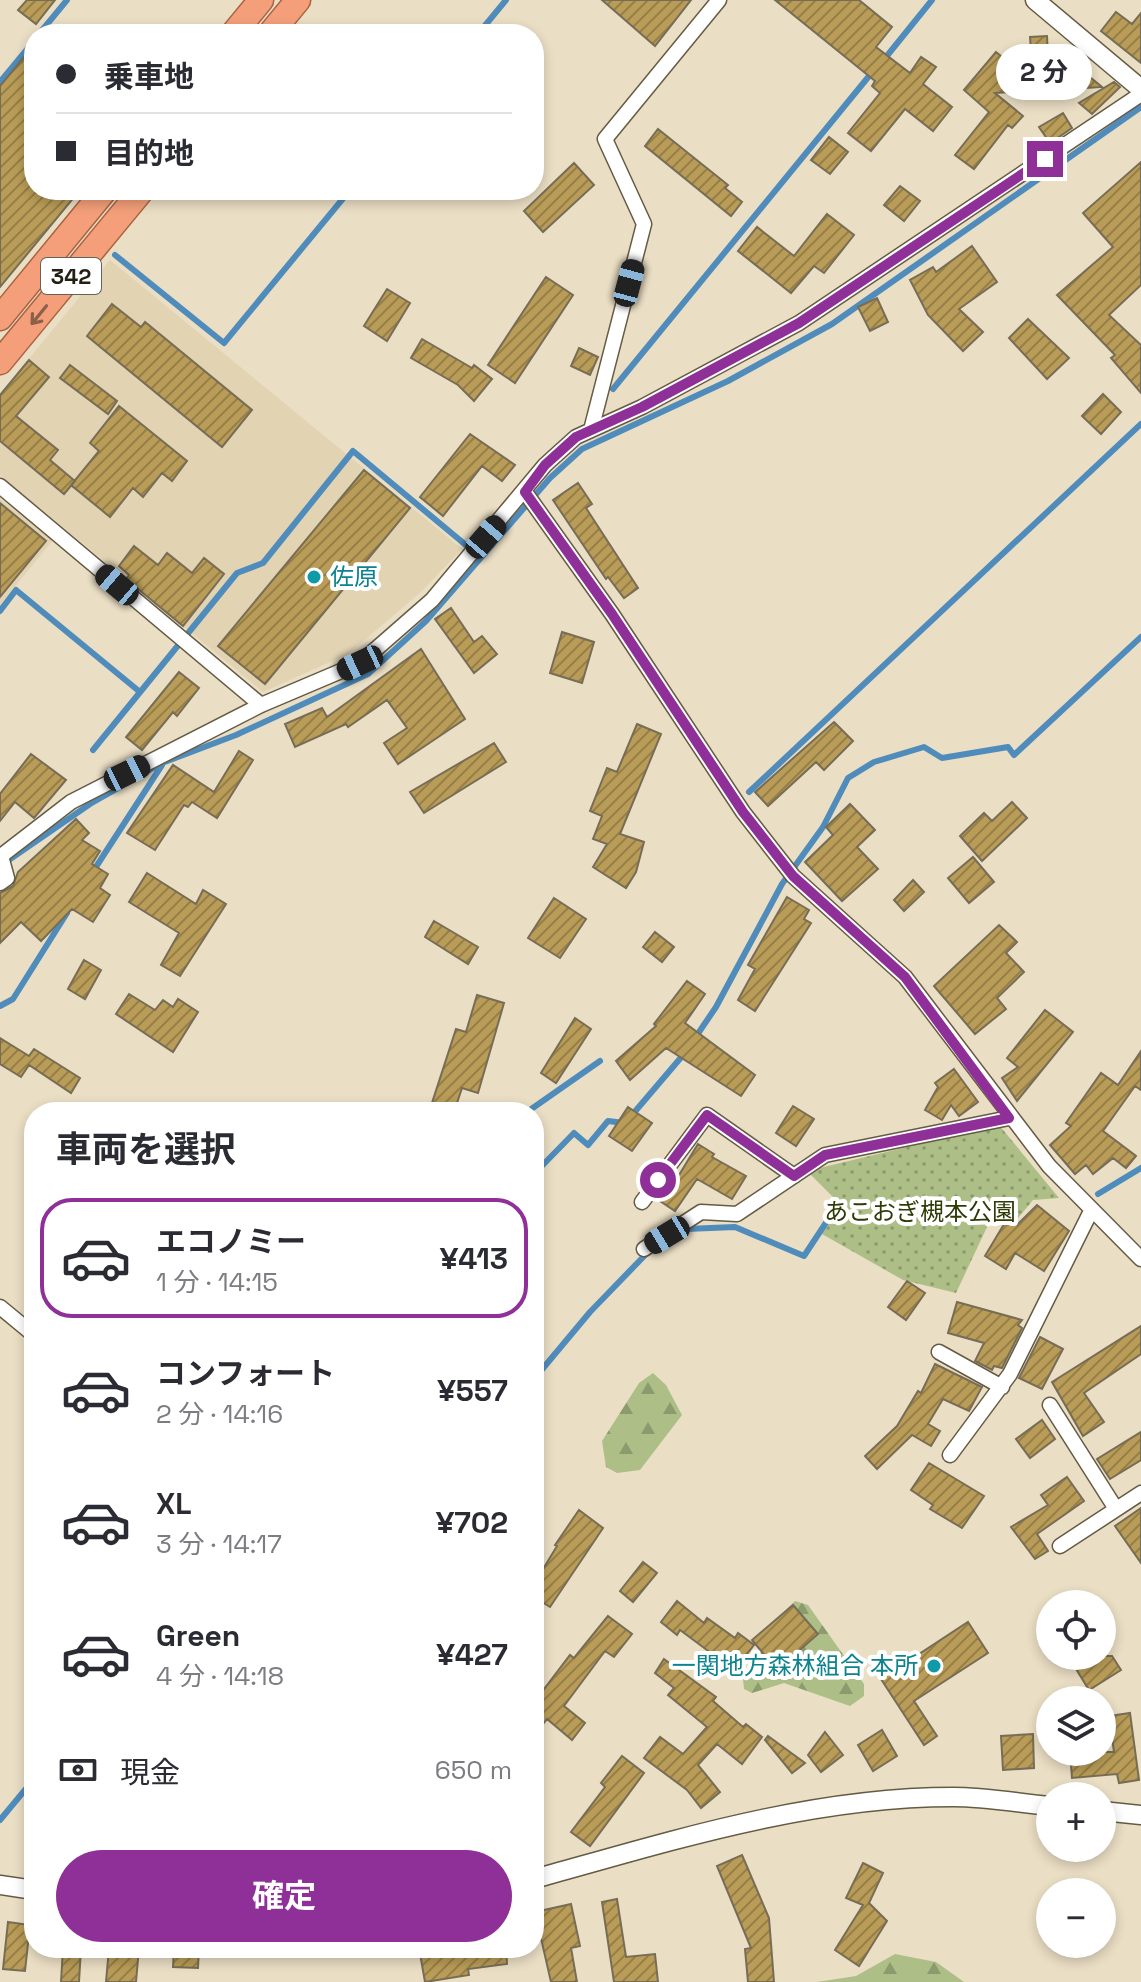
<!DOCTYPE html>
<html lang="ja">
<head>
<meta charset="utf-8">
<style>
  body { margin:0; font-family:"Space Grotesk","Noto Sans JP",sans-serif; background:#f7f7f7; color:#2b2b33; height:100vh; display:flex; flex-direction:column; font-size:30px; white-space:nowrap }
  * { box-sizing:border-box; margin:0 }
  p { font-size:26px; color:#7c7c81 }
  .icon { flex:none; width:44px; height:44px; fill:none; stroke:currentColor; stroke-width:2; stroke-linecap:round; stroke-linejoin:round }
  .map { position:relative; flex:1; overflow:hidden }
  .drawer { position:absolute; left:24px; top:1102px; width:520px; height:856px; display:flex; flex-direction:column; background:#fff; border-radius:32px; box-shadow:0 4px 12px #0003 }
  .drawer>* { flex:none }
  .top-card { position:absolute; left:24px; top:24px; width:520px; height:176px; border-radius:32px; box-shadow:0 4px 12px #0003; display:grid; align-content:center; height:176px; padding:0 32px; background:#fff }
  .fabs { position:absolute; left:1036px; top:1590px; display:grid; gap:16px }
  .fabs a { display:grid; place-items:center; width:80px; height:80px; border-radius:50%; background:#fff; box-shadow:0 4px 12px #0003; font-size:40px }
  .end { position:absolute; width:36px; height:36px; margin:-18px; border:10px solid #8f3099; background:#fff; box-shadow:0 0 0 4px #fff }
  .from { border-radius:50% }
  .bubble { position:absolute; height:56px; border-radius:28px; background:#fff; box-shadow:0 4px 12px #0003; font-size:26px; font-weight:700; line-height:56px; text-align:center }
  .car { position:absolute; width:24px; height:48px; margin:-24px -12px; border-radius:10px; box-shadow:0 0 6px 2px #0007; background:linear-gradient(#222 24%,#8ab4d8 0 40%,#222 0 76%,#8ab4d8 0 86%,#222 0) }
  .top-card b { display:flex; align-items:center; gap:28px; height:76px; font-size:30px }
  .top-card b+b { border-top:2px solid #e1e1e2 }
  .top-card i { width:20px; height:20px; background:#2b2b33 }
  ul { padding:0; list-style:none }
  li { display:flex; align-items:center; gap:24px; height:120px; margin:0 16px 12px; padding:0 16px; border:4px solid transparent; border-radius:32px }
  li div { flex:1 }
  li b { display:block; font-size:30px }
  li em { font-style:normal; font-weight:700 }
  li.selected { border-color:#8f3099 }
  li>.icon { width:72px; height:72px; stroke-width:1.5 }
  h2 { padding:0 32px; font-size:36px; line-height:96px }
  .pay { display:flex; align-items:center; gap:20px; height:88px; padding:0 32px; font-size:30px }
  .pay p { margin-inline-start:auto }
  .cta { display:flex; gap:16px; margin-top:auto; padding:16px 32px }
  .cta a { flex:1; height:92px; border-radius:48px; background:#8f3099; color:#fff; font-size:32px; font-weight:700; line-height:92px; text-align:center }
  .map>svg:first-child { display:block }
  .built { fill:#e2d3b3 }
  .forest { fill:url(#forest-firs) }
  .park { fill:url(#park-dots) }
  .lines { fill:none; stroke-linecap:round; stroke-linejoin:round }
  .stream { stroke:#4f8cbb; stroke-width:6 }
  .building { fill:url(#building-hatch); stroke:#776d56; stroke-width:2 }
  .minor-casing { stroke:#655b44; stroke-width:17 }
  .tertiary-casing { stroke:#655b44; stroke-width:21 }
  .trunk-casing { stroke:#a96341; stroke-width:27 }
  .minor { stroke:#fff; stroke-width:14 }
  .tertiary { stroke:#fff; stroke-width:18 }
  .trunk { stroke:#f49f7a; stroke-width:24 }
  .oneway { stroke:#8c5f48 }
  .route { stroke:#8f3099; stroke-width:10 }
  .culture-dot { fill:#0f9aa8; stroke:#fff; stroke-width:3 }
  .labels { text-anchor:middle; stroke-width:8; stroke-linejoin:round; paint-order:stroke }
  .shield { fill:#fff; stroke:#65625b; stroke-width:2 }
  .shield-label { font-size:22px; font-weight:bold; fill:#231f15 }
  .culture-label { font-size:24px; fill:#0d838f; stroke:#fff; text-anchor:start }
  .park-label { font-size:24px; fill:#2f3b06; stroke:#fff }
</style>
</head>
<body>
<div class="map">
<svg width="1141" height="1982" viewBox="0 0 1141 1982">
  <defs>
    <pattern id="forest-firs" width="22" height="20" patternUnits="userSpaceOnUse" patternTransform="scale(2)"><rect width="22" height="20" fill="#adbf87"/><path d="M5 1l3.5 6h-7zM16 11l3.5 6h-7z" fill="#8c9b6d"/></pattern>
    <pattern id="park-dots" width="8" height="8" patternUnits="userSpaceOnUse" patternTransform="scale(2)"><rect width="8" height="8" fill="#adbf87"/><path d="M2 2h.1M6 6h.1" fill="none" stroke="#8c9b6d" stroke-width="1.8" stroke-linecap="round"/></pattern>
    <pattern id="building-hatch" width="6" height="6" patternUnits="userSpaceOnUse" patternTransform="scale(2)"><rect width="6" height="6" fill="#b99c57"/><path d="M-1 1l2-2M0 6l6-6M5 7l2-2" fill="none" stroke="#967f47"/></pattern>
  </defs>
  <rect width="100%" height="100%" fill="#eadec4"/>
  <!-- built -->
  <path class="built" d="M 110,260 L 462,549 L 421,592 L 348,654 L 263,692 L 0,475 L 0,394 Z
    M 0,499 L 53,540 L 0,605 Z"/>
  <!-- forest -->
  <path class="forest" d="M 653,1373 L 666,1385 L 682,1415 L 640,1470 L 617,1473 L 606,1467 L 602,1441 L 639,1383 Z
    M 795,1601 L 808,1605 L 864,1684 L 864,1696 L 850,1706 L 784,1683 L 752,1693 L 744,1689 L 743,1679 L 775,1621 Z
    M 895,1954 L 936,1962 L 964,1982 L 817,1982 L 856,1976 Z"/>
  <!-- park -->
  <path class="park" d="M 999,1125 L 1059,1198 L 1033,1200 L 1018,1218 L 995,1210 L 956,1293 L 903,1280 L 822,1234 L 838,1211 L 835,1199 L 807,1171 Z"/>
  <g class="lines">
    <!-- stream -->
    <path class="stream" d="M 39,34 L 67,0
      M 478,34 L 506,0
      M 882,62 L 932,0
      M 0,82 L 34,41
      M 115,255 L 224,343 L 350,190
      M 613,389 L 874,70
      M 0,611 L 16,590 L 140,692
      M 93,750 L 237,573 L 263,563 L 353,451 L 473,551
      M 749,792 L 1141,424
      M 3,864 L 90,804 L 162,763 L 236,735 L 368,674 L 426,621 L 550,478 L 582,449 L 728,381 L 832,324 L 1141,107
      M 92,873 L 162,765
      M 0,1006 L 13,999 L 67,913
      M 695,1038 L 716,1007 L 782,884 L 823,827 L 848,778 L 874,762 L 924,747 L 942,758 L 1008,747 L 1014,755 L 1141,637
      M 527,1112 L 600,1061
      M 632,1115 L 684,1054
      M 534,1174 L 574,1133 L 588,1145 L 608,1121 L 624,1123
      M 1098,1194 L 1141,1168
      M 686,1229 L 735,1227 L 804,1256 L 835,1209
      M 534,1379 L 590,1312 L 649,1251
      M 0,1820 L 34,1779"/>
  </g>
  <!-- building -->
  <path class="building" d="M 27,0 L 55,0 L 36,24 L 18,10 Z
    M 602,0 L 691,0 L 655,46 Z
    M 775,0 L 859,0 L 892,27 L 876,47 L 910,73 L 921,57 L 936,67 L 923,84 L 952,107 L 933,131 L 905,109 L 871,151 L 848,133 L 880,93 L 872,86 L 875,81 Z
    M 1116,12 L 1132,24 L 1141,13 L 1141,63 L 1101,31 Z
    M 1047,36 L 1049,79 L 1032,64 L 1030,37 Z
    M 34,45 L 34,190 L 80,190 L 0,287 L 0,86 Z
    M 996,52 L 1043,90 L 995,93 L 1023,116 L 1012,128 L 1008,125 L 974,169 L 955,155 L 989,112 L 964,90 Z
    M 1074,64 L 1102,87 L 1053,90 Z
    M 1114,82 L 1120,87 L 1092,114 L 1079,103 Z
    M 1063,113 L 1072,128 L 1050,143 L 1039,127 Z
    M 658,129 L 728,185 L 725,188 L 742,202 L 731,216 L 645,146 Z
    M 829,137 L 848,152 L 830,174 L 811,160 Z
    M 1141,162 L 1141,285 L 1109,315 L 1141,345 L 1141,393 L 1111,358 L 1115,355 L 1057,295 L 1113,247 L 1083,213 Z
    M 574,163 L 594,185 L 543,232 L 524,211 Z
    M 900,186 L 920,201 L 904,221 L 884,205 Z
    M 827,214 L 854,235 L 824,273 L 814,266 L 791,293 L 738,251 L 757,227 L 794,256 Z
    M 972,246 L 997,282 L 959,309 L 983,332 L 963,351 L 928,315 L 910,280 L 933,267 L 936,272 Z
    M 546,277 L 573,295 L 515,383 L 488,365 Z
    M 387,289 L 410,303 L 387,341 L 364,326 Z
    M 877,298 L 888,322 L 870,331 L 858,307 Z
    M 112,304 L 141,327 L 145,322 L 252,410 L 222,447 L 87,336 Z
    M 1028,319 L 1069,358 L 1047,379 L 1009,338 Z
    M 422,339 L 472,368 L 474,365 L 492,379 L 474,401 L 458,385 L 411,358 Z
    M 579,348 L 598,357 L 590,375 L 571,366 Z
    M 29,360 L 49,377 L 16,416 L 58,450 L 50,460 L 75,481 L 64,494 L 0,441 L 0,395 Z
    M 70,365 L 117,401 L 108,414 L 60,378 Z
    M 1103,394 L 1121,412 L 1101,434 L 1082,416 Z
    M 119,406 L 187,461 L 172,481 L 162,473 L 143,497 L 133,488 L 110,517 L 71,485 L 99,451 L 90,443 Z
    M 470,434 L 515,465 L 502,481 L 482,466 L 443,516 L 420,497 Z
    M 364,470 L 410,508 L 265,684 L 218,646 Z
    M 578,483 L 592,504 L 586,508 L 638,588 L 624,598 L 608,577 L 606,579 L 553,500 Z
    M 0,503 L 46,541 L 0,597 Z
    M 134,546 L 158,565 L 167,553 L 192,573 L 204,558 L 224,574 L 183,626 L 126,579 L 129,575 L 119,566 Z
    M 451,608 L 474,642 L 482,636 L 497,654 L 474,673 L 435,619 Z
    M 562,632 L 594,642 L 582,683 L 550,673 Z
    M 421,649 L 465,719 L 398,764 L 384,743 L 407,728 L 387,700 L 348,727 L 346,724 L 295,747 L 285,724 L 322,708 L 327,717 Z
    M 179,672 L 199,688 L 177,716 L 173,712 L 142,750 L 126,737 Z
    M 834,722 L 853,741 L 824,770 L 816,762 L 768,806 L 755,792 Z
    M 637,724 L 661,734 L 620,834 L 644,842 L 636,872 L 626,888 L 593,867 L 607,844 L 593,839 L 602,816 L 590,811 L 607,768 L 617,772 Z
    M 494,743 L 506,762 L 424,813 L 410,792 Z
    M 239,751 L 253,760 L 217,818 L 192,802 L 188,807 L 184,805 L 155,850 L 127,833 L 173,765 L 214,792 Z
    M 31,754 L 66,780 L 34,818 L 15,802 L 0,821 L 0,794 Z
    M 1012,802 L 1027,818 L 982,861 L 960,836 L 984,813 L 992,821 Z
    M 850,804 L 875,830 L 857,847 L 878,869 L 842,901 L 805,862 L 833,835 L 826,827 Z
    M 76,819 L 89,833 L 82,840 L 100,851 L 92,864 L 108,874 L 100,888 L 110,895 L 93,922 L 72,909 L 41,941 L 21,922 L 0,943 L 0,893 L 13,886 L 18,872 Z
    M 973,857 L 994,882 L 969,903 L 948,878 Z
    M 147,873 L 196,904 L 203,890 L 226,904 L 180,976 L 161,965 L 179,933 L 129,902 Z
    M 913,880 L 924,892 L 904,911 L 894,900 Z
    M 787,897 L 809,910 L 804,919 L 811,923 L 755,1011 L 738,1000 L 755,969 L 748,965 Z
    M 554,898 L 586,919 L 560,958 L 528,938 Z
    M 434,921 L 478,947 L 468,964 L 425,937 Z
    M 999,925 L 1017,942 L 1006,953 L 1024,972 L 997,998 L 1006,1009 L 975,1034 L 934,986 Z
    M 655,932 L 674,947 L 662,962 L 643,947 Z
    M 84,960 L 101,970 L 85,999 L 68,989 Z
    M 687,981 L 705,994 L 685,1023 L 755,1075 L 741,1096 L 666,1048 L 630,1080 L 616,1061 L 656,1026 L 654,1024 Z
    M 129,994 L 155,1010 L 163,1000 L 173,1007 L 178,999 L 198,1012 L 173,1052 L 116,1014 Z
    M 477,995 L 504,1003 L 478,1093 L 462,1088 L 454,1112 L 448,1112 L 431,1106 L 456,1029 L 466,1032 Z
    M 1045,1010 L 1073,1032 L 1017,1101 L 1002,1078 L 1018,1067 L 1007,1058 Z
    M 575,1018 L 591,1029 L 556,1083 L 541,1073 Z
    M 0,1038 L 29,1056 L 34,1049 L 80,1078 L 71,1093 L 29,1065 L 21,1077 L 0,1064 Z
    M 1141,1051 L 1141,1090 L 1135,1086 L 1103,1131 L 1136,1156 L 1126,1168 L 1113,1158 L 1093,1174 L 1086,1165 L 1075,1174 L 1050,1145 L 1071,1126 L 1066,1123 L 1101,1073 L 1118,1085 Z
    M 954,1069 L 978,1102 L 959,1116 L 951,1105 L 942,1120 L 925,1110 L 938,1087 L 935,1083 Z
    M 793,1106 L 814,1119 L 796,1146 L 776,1133 Z
    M 628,1107 L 652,1123 L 632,1151 L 609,1136 Z
    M 698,1144 L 714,1154 L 712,1157 L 746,1176 L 732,1199 L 697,1179 L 675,1211 L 657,1199 L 676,1173 L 679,1175 Z
    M 1037,1205 L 1069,1231 L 1044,1271 L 1015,1253 L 1006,1269 L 985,1256 L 1007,1219 L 1017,1225 Z
    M 907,1281 L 925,1293 L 906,1320 L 888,1307 Z
    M 957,1302 L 1022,1320 L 1018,1325 L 1022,1328 L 1002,1368 L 994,1366 L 992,1370 L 975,1361 L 984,1343 L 948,1333 Z
    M 1141,1326 L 1141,1354 L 1084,1393 L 1104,1422 L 1083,1436 L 1052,1382 Z
    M 1040,1337 L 1063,1349 L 1042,1389 L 1019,1378 Z
    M 935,1364 L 982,1387 L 969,1411 L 943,1399 L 928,1424 L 940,1431 L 931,1446 L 912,1435 L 877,1469 L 865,1456 L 897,1426 L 918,1391 L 921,1393 Z
    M 1042,1420 L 1055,1439 L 1030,1458 L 1016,1439 Z
    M 1141,1432 L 1141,1460 L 1110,1479 L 1097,1459 Z
    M 929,1463 L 984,1496 L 962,1528 L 930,1509 L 933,1505 L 911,1490 Z
    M 1067,1477 L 1084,1501 L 1037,1534 L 1048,1551 L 1035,1559 L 1011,1527 L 1048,1505 L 1041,1495 Z
    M 1141,1508 L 1141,1563 L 1115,1526 Z
    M 579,1510 L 603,1528 L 550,1607 L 534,1597 L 534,1584 L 557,1546 L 555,1545 Z
    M 643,1562 L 657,1573 L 633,1602 L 620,1591 Z
    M 677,1601 L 704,1623 L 707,1618 L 735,1638 L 738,1633 L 754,1645 L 732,1674 L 717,1661 L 719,1659 L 680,1630 L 677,1635 L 661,1622 Z
    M 793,1605 L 818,1634 L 777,1670 L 752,1640 Z
    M 608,1616 L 632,1634 L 614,1657 L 605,1651 L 564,1706 L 585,1723 L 572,1740 L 547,1719 L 543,1724 L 534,1717 L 534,1696 L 542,1687 L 544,1689 L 570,1655 L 574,1658 Z
    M 968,1622 L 988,1653 L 914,1701 L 937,1736 L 924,1745 L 881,1679 Z
    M 1085,1656 L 1112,1656 L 1121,1670 L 1089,1690 L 1073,1664 Z
    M 664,1659 L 716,1697 L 713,1701 L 743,1727 L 746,1724 L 762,1737 L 742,1764 L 717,1744 L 698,1765 L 720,1792 L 701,1808 L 687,1790 L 644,1758 L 660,1737 L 683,1754 L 707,1727 L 668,1695 L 674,1688 L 655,1673 Z
    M 1130,1713 L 1139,1780 L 1119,1783 L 1117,1774 L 1072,1778 L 1070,1752 L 1114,1752 L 1109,1716 Z
    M 882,1730 L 897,1756 L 873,1771 L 858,1745 Z
    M 825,1732 L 843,1755 L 821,1772 L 808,1755 Z
    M 1033,1734 L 1034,1768 L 1003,1770 L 1001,1736 Z
    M 768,1736 L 805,1763 L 792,1773 L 765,1740 Z
    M 622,1756 L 644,1773 L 590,1846 L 571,1832 L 605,1787 L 601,1783 Z
    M 742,1855 L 769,1918 L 774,1982 L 748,1982 L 745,1949 L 751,1948 L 717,1866 Z
    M 863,1863 L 883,1873 L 869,1903 L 887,1921 L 859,1966 L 835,1950 L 863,1905 L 846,1898 Z
    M 617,1899 L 626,1957 L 655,1954 L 658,1982 L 614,1982 L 602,1902 Z
    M 571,1904 L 580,1946 L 571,1948 L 577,1982 L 551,1982 L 535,1912 Z
    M 8,1922 L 30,1925 L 25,1971 L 3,1969 Z
    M 63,1948 L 81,1948 L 79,1982 L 61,1982 Z
    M 109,1948 L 139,1948 L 136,1982 L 106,1982 Z
    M 174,1948 L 199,1948 L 198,1968 L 173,1967 Z
    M 419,1948 L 506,1948 L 507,1964 L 468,1969 L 469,1975 L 425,1982 Z"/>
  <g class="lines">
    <!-- minor casing -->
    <g class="minor-casing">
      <path id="minor" d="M 591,430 L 644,224 L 605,139 L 719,0
        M 0,486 L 261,705
        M 525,492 L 612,614 L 743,812 L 793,876 L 905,977 L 1049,1166 L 1141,1259
        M 0,883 L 7,878 L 1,856 L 71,802 L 261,705 L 360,663 L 432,600 L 545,465 L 576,437 L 642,407 L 799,323 L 1141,94
        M 642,1202 L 707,1115 L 794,1176
        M 644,1249 L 701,1212 L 737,1214 L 825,1155 L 1009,1118
        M 0,1307 L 34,1335
        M 939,1352 L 1002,1387
        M 1050,1405 L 1116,1509
        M 950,1455 L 1010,1374 L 1091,1211
        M 1060,1546 L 1141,1493"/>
    </g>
    <!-- tertiary casing -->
    <g class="tertiary-casing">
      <path id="tertiary" d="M 1035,0 L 1141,89
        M 1102,1811 L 1141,1815
        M 534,1879 C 671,1841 809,1797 953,1797 C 985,1797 1018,1803 1050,1806
        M 0,1885 L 34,1890"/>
    </g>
    <!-- trunk casing -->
    <g class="trunk-casing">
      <path id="trunk" d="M 233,34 L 261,0
        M 270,34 L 298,0
        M 0,318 L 105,190
        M 0,362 L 142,190"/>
    </g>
    <!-- minor -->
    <use href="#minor" class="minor"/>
    <!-- tertiary -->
    <use href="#tertiary" class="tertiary"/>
    <!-- trunk -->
    <use href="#trunk" class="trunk"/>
  </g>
  <!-- one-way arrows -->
  <defs><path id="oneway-shaft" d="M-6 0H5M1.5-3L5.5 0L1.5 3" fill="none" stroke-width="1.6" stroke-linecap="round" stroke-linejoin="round" transform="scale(2)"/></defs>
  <use class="oneway" href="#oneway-shaft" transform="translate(39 315) rotate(129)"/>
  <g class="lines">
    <!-- route -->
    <path class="route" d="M 658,1180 L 707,1115 L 794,1176 L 825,1155 L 1009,1118 L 905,977 L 793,876 L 743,812 L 612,614 L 525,492 L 545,465 L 576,437 L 642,407 L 799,323 L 1045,159"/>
  </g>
  <!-- markers -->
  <g class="culture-dot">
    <circle cx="314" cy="577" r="8"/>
    <circle cx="934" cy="1666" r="8"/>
  </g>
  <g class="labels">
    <!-- shield labels -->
    <rect class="shield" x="41" y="258" width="60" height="36" rx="6"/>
    <g class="shield-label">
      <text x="71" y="284">342</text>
    </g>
    <!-- culture labels -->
    <g class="culture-label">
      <text x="330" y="585">佐原</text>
      <text x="918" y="1674" text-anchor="end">一関地方森林組合 本所</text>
    </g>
    <!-- park labels -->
    <g class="park-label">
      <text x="920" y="1220">あこおぎ槻本公園</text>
    </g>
  </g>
</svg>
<div class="fabs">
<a><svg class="icon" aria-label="locate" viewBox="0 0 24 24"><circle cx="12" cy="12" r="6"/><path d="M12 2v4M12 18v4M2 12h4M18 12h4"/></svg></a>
<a><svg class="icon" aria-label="layers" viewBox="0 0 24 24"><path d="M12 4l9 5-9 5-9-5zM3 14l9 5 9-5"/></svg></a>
<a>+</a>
<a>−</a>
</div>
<i class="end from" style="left:658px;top:1180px"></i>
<i class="end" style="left:1045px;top:159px"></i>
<div class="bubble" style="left:996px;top:44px;width:96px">2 分</div>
<i class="car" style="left:629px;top:283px;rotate:15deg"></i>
<i class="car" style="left:486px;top:537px;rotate:41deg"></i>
<i class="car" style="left:117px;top:585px;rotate:310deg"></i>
<i class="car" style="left:360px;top:663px;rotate:245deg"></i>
<i class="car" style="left:127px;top:773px;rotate:64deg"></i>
<i class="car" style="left:667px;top:1235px;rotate:239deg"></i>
<div class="top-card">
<b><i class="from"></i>乗車地</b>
<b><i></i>目的地</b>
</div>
<section class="drawer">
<h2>車両を選択</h2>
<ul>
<li class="selected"><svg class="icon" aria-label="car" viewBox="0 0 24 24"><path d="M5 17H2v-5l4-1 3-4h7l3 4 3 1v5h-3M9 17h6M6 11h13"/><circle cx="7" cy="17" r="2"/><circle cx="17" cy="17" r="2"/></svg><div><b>エコノミー</b><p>1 分 · 14:15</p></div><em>¥413</em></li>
<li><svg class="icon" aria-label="car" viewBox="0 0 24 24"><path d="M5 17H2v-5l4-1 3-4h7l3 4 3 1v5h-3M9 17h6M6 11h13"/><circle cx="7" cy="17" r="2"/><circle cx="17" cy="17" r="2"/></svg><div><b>コンフォート</b><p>2 分 · 14:16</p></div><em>¥557</em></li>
<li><svg class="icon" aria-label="car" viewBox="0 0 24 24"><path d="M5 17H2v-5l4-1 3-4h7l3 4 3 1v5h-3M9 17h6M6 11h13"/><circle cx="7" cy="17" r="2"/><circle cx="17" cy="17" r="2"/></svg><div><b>XL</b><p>3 分 · 14:17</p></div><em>¥702</em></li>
<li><svg class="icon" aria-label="car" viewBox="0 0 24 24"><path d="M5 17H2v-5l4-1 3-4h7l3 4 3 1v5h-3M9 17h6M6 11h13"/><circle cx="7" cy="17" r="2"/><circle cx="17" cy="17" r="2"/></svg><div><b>Green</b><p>4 分 · 14:18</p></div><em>¥427</em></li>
</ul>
<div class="pay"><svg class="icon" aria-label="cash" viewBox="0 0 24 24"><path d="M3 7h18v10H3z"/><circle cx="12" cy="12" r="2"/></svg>現金<p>650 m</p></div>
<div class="cta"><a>確定</a></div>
</section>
</div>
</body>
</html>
